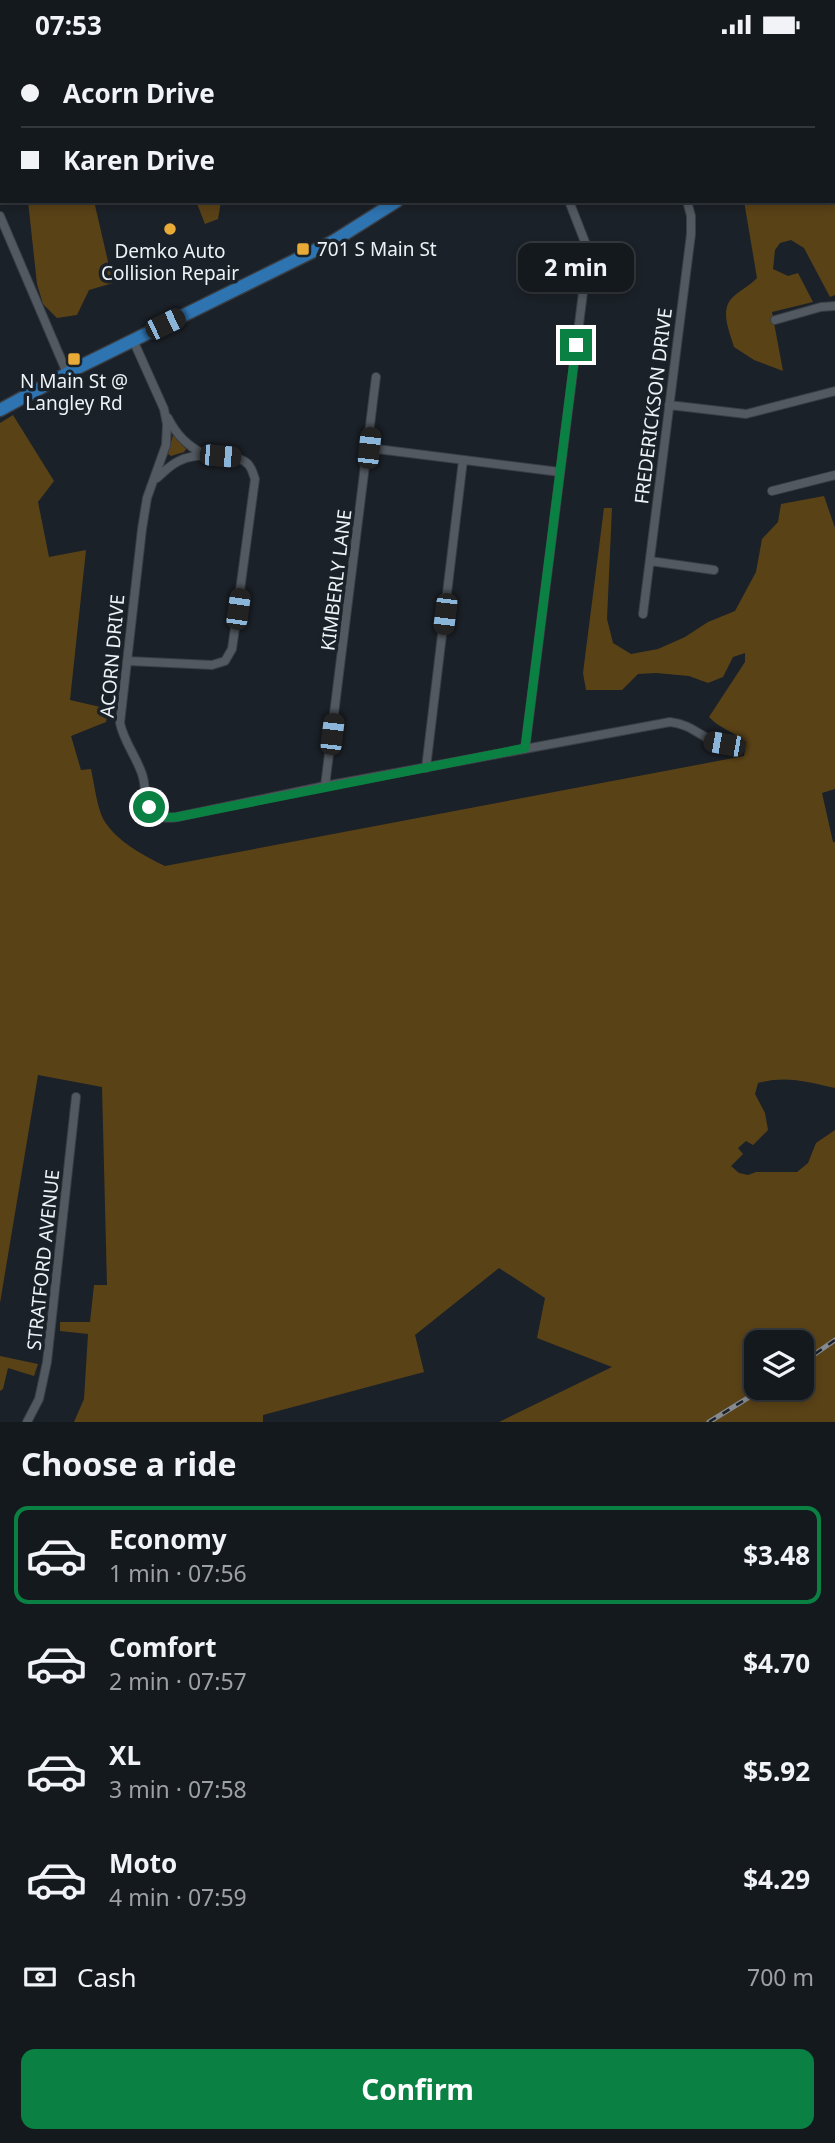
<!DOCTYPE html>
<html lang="en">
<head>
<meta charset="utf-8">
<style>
  body { margin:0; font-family:"Noto Sans",sans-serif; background:#1d2227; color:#f1f3f6; height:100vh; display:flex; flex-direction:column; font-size:26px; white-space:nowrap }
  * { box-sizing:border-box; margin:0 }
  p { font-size:23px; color:#9da0a4 }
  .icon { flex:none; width:38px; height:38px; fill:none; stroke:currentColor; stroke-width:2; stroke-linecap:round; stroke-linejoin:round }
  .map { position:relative; height:1373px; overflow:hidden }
  .details { display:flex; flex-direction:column; background:#14191e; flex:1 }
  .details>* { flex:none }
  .banner { position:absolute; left:0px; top:0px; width:836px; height:154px; box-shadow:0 4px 10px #0003,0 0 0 2px #33383c; display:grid; align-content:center; height:154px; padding:0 21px; background:#14191e }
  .tools { position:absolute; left:744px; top:1281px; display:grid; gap:14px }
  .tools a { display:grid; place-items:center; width:70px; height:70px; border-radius:14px; background:#14191e; box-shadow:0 4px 10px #0003,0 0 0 2px #33383c; font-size:35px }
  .end { position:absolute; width:32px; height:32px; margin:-16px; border:9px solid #0b8043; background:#fff; box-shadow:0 0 0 4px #fff }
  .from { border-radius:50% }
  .bubble { position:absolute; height:49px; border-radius:14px; background:#14191e; box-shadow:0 4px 10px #0003,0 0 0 2px #33383c; font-size:23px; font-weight:700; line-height:49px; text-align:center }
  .car { position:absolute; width:21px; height:42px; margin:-21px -10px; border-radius:9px; box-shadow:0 0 5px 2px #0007; background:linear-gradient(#222 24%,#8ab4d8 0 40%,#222 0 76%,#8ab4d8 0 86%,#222 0) }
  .banner b { display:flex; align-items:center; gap:24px; height:66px; font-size:26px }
  .banner b+b { border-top:2px solid #33383c }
  .banner i { width:18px; height:18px; background:#f1f3f6 }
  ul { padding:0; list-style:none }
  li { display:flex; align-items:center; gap:21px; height:98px; margin:0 14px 10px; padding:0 7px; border:4px solid transparent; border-radius:14px }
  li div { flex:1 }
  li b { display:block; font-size:26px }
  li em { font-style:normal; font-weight:700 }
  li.selected { border-color:#0b8043 }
  li>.icon { width:63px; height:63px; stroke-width:1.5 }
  h2 { padding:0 21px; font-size:32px; line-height:84px }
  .pay { display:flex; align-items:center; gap:18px; height:77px; padding:0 21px; font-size:26px }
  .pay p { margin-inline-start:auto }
  .action { display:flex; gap:14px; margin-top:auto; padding:14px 21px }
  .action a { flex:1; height:80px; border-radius:14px; background:#0b8043; color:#fff; font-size:28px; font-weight:700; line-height:80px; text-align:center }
  .status { display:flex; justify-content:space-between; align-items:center; height:49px; padding:0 35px; background:#14191e; direction:ltr }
  .status svg { height:19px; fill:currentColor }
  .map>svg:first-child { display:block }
  .green { fill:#5a4217; fill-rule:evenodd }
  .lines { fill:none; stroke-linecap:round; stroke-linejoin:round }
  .stream { stroke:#1c1000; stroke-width:2.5 }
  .street-casing { stroke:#393e44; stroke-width:10 }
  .primary-casing { stroke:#393e44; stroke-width:15 }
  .street { stroke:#525961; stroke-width:8 }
  .primary { stroke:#2e74b1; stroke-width:12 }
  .rail-casing { stroke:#848a90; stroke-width:5 }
  .rail { stroke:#1b2128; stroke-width:2.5; stroke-dasharray:8; stroke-linecap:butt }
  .route { stroke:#0b8043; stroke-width:9 }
  .poi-dot { fill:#e9ab37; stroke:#1b2128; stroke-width:2.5 }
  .labels { text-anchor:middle; stroke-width:7; stroke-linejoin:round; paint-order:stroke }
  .poi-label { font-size:19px; fill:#edf2f7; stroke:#1b2128 }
  .street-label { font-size:19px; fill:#edf2f7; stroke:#1b2128 }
</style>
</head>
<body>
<div class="status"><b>07:53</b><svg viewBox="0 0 49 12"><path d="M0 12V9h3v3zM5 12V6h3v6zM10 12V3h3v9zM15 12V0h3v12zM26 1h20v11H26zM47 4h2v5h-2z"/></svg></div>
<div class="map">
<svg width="835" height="1373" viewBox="0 0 835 1373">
  <rect width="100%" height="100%" fill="#1b2128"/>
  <!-- green -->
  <path class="green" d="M 0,0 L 359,0 L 2,2 L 0,49 Z
    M 835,117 L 835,246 L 830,248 L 804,199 L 791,191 L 780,194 L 775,201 L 773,220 L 788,227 L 798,224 L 813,253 L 772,263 L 783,322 L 754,311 L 734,298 C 730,284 720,263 731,250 C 738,242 750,237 757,229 L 744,152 L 835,152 Z
    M 28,152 L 94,152 L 113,234 L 89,241 L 77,266 L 57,269 L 43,255 L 37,235 Z
    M 196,152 L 221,152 L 218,170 L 205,175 Z
    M 13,366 L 54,432 L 38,453 L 49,508 L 86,501 L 70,651 L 109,660 L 106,673 L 71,687 L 81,721 L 91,720 C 94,734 96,751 101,765 C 110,789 144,807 165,817 L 744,707 L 746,693 C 734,683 719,679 709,668 L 745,613 L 745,604 L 733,608 L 723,628 L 708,634 L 689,627 L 656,624 L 638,625 L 622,641 L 586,641 L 583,624 L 604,459 L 612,459 L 607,570 L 613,594 L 631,605 L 658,600 L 685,588 L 708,573 L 735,562 L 756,523 L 762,490 L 778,473 L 781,455 L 824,447 L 835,479 L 835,740 L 822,744 L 833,793 L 835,793 L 835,1039 C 808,1033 786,1026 758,1034 L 755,1045 L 765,1064 L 768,1081 L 753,1096 L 746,1092 L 738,1099 L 743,1105 L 731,1117 L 739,1124 L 748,1126 L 756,1123 L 797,1123 L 808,1114 L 816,1094 L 835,1081 L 835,1373 L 499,1373 L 612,1318 L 537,1289 L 545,1249 L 499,1219 L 415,1286 L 424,1323 L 263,1366 L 263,1373 L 74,1373 L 84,1350 L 88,1285 L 60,1282 L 60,1273 L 90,1273 L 94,1236 L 107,1236 L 102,1038 L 38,1026 L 0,1254 L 0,374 ZM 756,1293 L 802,1293 L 802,1339 L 756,1339 Z
    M 173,386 L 186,400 L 184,403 L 171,407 L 168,405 Z
    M 0,1307 L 38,1315 L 34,1327 L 8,1319 L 3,1340 L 0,1342 Z"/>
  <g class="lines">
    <!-- stream -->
    <path class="stream" d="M 323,2 L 323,0
      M 0,37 L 2,37"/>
    <!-- street casing -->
    <g class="street-casing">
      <path id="street" d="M 462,0 L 463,2
        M 599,0 L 600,2
        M 405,2 L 407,0
        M 731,2 L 733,0
        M 0,167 L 67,324
        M 775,271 L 821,258 L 835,257
        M 133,291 L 164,360 L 167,375 L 166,396 L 147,449 L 142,480 L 120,674 C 124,693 136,707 142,725 C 147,738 142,756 156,765 C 163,770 170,769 177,768 L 325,737 L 670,673 C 696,676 699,690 724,695
        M 669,356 L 746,365 L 835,342
        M 168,369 C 177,387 188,397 205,406
        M 369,399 L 560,423
        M 772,442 L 835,426
        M 650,512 L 714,521
        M 643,565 L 691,185 L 691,167 L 687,152
        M 128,612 L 212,616 L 225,612 L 232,600 L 234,586 L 255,430 C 253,425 252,419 248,415 C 235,403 194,404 179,412 C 170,416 164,423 157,429
        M 525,700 L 586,220 L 585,193 L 569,152
        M 426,719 L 463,411
        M 325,737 L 376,328
        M 27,1373 L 39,1350 L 47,1313 L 76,1048"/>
    </g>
    <!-- primary casing -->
    <g class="primary-casing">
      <path id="primary" d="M 581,2 L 584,0
        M 0,361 L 79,318 L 332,193 L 397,152"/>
    </g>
    <!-- street -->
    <use href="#street" class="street"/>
    <!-- primary -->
    <use href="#primary" class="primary"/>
    <!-- rail casing -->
    <g class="rail-casing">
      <path id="rail" d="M 802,1314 L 835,1291
        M 709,1373 L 764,1339"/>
    </g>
    <!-- rail -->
    <use href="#rail" class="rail"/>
  </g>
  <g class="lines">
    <!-- route -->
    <path class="route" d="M 149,758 C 158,767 164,769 177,768 L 525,699 L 576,296"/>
  </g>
  <!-- markers -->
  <g class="poi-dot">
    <circle cx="170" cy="180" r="7"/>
    <rect x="296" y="193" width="14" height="14" rx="3.5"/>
    <rect x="67" y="303" width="14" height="14" rx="3.5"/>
  </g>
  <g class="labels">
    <!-- poi labels -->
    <g class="poi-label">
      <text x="317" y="207" text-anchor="start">701 S Main St</text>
      <text x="170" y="209">Demko Auto<tspan x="170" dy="22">Collision Repair</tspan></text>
      <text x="74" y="339">N Main St @<tspan x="74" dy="22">Langley Rd</tspan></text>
    </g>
    <!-- street labels -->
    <g class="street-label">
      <text transform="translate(653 357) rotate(-83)" y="7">FREDERICKSON DRIVE</text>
      <text transform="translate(336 531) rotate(-83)" y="7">KIMBERLY LANE</text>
      <text transform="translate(112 607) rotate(-85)" y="7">ACORN DRIVE</text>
      <text transform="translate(43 1211) rotate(-84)" y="7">STRATFORD AVENUE</text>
    </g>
  </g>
</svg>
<div class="tools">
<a><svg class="icon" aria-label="layers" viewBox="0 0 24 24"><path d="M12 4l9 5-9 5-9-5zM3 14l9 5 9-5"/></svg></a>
</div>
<i class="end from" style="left:149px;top:758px"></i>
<i class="end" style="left:576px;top:296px"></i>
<div class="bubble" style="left:518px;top:194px;width:116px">2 min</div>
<i class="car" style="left:165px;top:275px;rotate:64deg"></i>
<i class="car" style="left:369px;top:399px;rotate:6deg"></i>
<i class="car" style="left:220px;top:407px;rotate:95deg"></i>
<i class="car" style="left:238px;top:560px;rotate:8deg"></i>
<i class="car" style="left:445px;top:565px;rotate:187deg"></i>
<i class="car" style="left:332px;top:685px;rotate:7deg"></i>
<i class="car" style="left:724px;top:695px;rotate:280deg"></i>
<div class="banner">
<b><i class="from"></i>Acorn Drive</b>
<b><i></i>Karen Drive</b>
</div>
</div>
<section class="details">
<h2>Choose a ride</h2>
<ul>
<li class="selected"><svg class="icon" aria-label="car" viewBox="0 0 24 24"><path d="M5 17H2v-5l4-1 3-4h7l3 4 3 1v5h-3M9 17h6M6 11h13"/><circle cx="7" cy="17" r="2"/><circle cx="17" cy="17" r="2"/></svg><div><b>Economy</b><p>1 min · 07:56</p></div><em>$3.48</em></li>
<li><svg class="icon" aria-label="car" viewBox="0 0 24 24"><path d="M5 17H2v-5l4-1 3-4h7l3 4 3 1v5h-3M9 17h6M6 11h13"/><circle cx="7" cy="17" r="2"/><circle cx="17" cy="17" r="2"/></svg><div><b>Comfort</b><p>2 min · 07:57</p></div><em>$4.70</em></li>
<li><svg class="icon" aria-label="car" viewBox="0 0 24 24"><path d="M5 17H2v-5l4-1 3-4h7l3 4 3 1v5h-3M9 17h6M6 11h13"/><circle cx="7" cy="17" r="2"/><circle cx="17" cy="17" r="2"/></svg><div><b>XL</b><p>3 min · 07:58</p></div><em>$5.92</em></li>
<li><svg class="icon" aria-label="car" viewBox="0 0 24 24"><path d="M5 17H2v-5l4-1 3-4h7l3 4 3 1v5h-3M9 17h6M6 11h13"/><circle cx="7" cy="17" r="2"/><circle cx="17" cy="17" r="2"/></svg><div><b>Moto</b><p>4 min · 07:59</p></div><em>$4.29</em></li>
</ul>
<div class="pay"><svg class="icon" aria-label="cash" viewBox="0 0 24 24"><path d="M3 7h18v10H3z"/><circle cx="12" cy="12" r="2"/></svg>Cash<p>700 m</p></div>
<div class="action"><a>Confirm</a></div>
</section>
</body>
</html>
